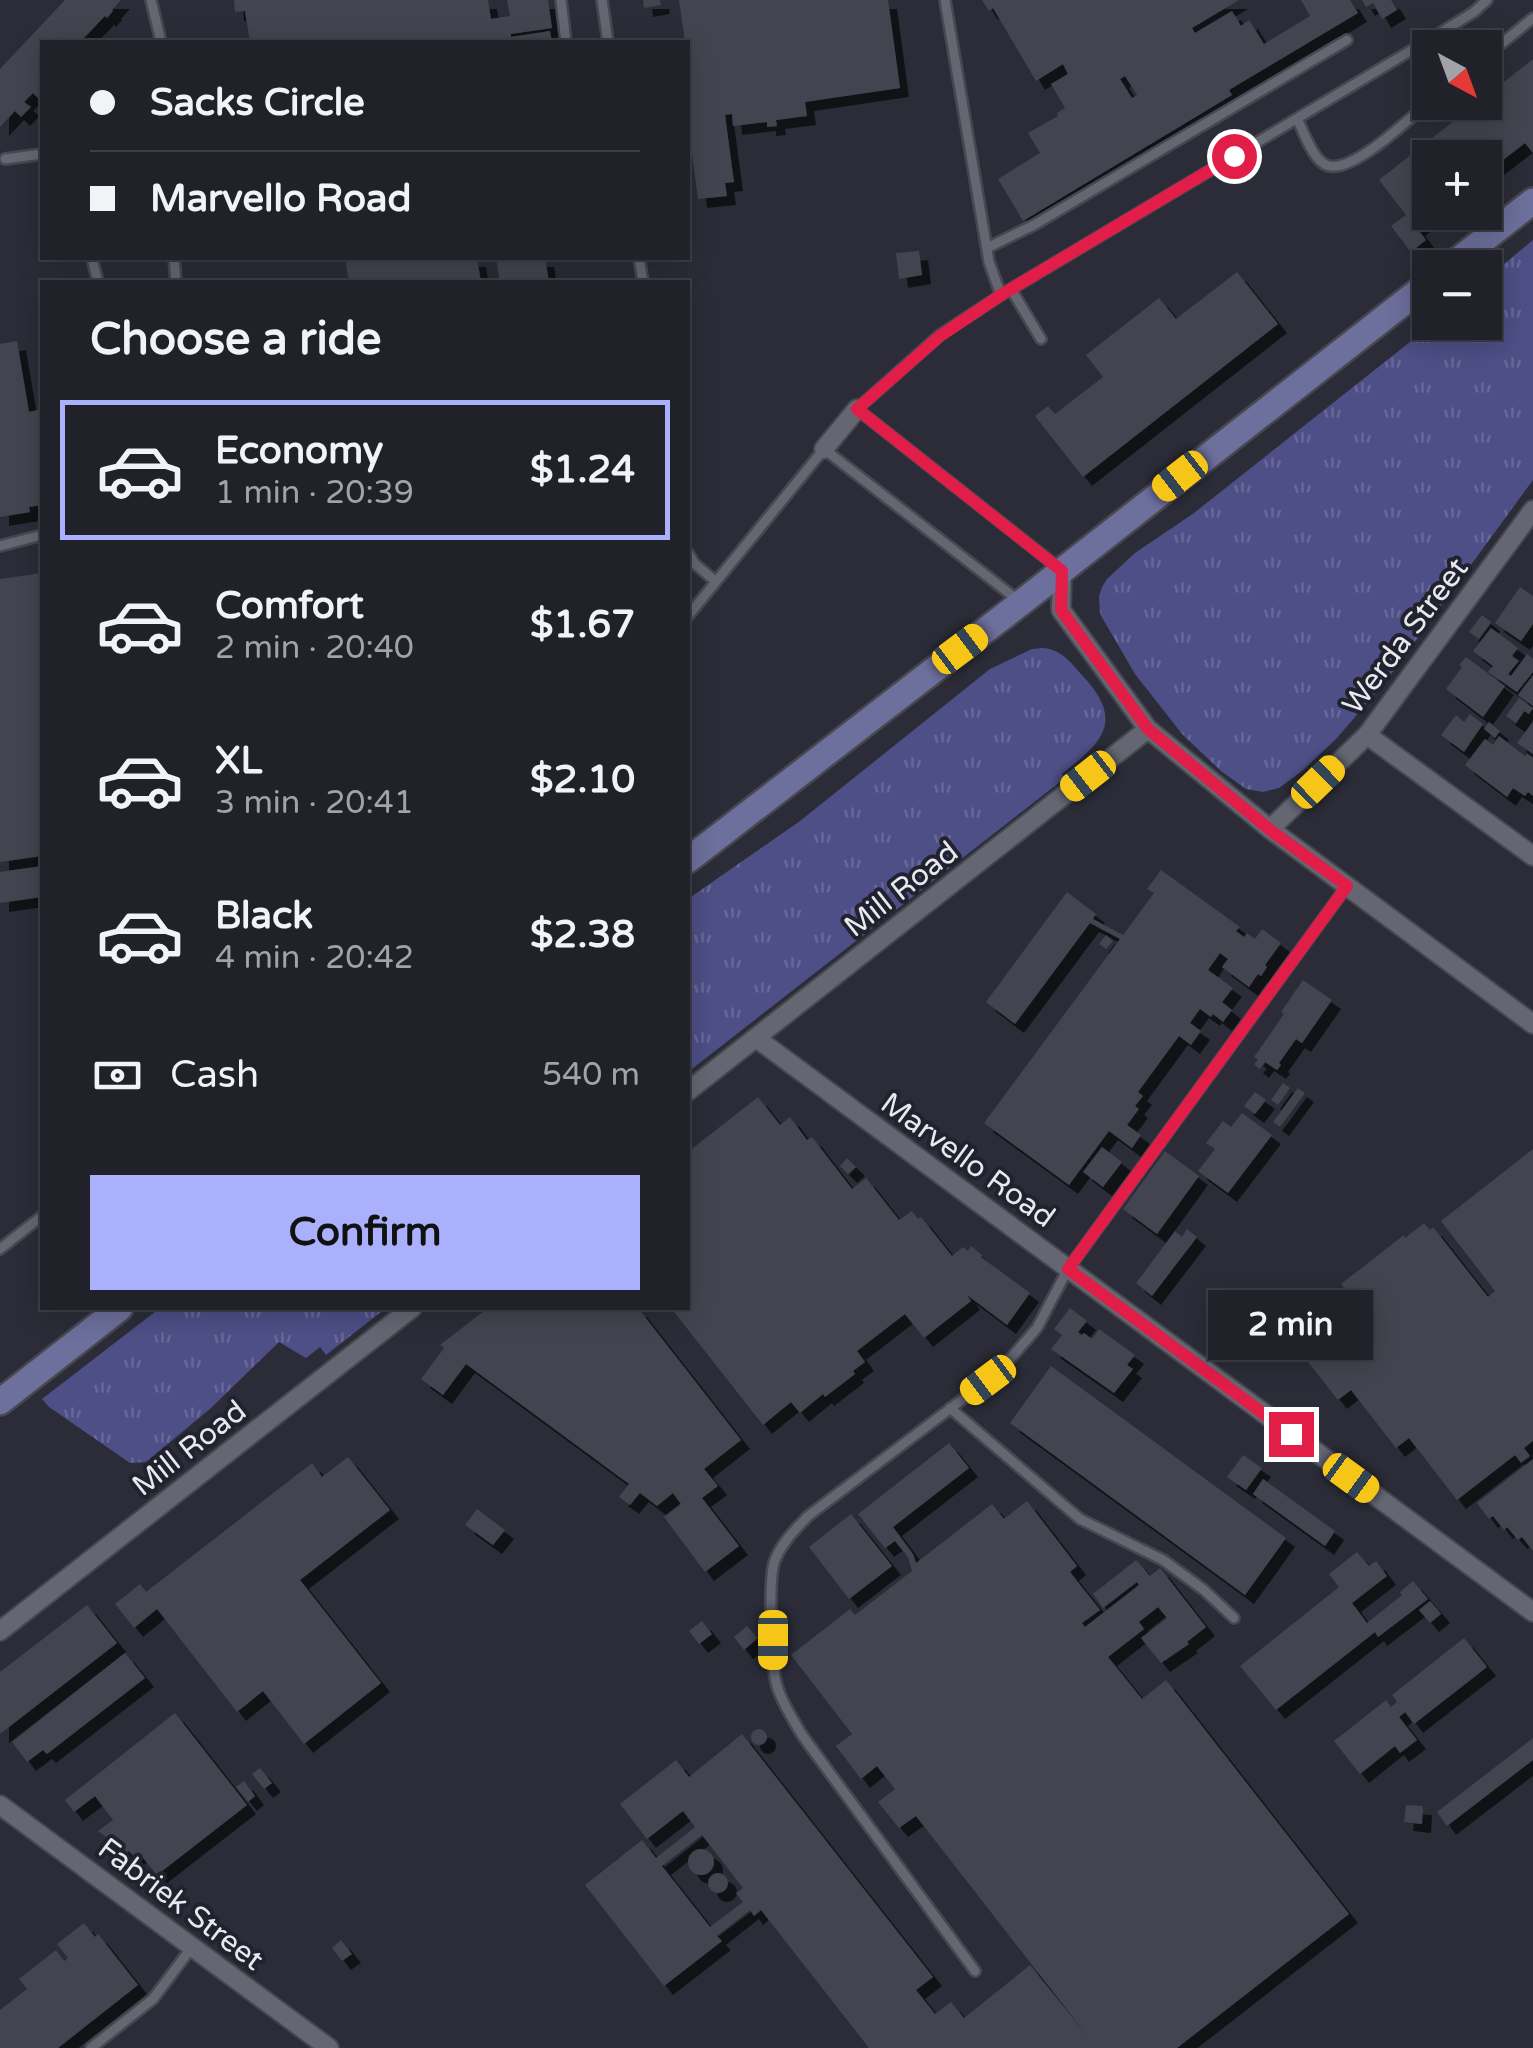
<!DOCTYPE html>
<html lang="en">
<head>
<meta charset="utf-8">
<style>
  body { margin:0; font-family:"Varela Round",sans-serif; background:#282931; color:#f1f3f6; height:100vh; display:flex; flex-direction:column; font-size:38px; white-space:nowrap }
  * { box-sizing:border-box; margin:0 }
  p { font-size:32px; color:#a2a3a8 }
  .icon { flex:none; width:55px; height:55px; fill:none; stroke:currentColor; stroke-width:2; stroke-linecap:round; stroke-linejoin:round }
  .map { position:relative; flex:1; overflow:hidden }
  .sheet { position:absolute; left:40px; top:280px; width:650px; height:1030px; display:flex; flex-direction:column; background:#202129; border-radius:0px; box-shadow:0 5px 25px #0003,0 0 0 2px #3d3e46 }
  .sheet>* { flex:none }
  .guide { position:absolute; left:40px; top:40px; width:650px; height:220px; border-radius:0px; box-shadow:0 5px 25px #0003,0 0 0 2px #3d3e46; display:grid; align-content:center; height:220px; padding:0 50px; background:#202129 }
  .needle { width:65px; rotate:139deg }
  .fabs { position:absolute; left:1412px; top:30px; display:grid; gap:20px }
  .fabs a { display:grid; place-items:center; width:90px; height:90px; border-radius:0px; background:#202129; box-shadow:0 5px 25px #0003,0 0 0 2px #3d3e46; font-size:50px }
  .end { position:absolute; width:45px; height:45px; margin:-22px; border:12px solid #e11d48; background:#fff; box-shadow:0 0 0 5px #fff }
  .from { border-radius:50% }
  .bubble { position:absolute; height:70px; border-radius:0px; background:#202129; box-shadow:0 5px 25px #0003,0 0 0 2px #3d3e46; font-size:32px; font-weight:800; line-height:70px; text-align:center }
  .car { position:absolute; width:30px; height:60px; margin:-30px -15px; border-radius:12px; box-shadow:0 0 8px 2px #0007; background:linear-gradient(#f5c518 24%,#345 0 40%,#f5c518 0 76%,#345 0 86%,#f5c518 0) }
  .guide b { display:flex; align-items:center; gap:35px; height:95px; font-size:38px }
  .guide b+b { border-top:2px solid #3d3e46 }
  .guide i { width:25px; height:25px; background:#f1f3f6 }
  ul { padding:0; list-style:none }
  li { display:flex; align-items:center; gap:30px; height:140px; margin:0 20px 15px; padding:0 30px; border:5px solid transparent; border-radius:0px }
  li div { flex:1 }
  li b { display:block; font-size:38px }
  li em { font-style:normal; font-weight:800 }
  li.selected { border-color:#aab0fb }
  li>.icon { width:90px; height:90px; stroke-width:1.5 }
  h2 { padding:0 50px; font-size:45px; line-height:120px }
  .pay { display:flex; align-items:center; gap:25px; height:110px; padding:0 50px; font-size:38px }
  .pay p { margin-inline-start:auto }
  .button { display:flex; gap:20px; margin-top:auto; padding:20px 50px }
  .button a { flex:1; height:115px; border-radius:0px; background:#aab0fb; color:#111; font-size:40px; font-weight:800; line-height:115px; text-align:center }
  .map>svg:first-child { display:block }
  .grass { fill:url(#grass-tufts) }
  .building { fill:#434450; fill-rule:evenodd; filter:url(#shadow) }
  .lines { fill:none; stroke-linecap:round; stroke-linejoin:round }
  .lane-casing { stroke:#474750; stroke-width:14 }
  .street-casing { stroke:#474750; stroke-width:22 }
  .secondary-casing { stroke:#474750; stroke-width:30 }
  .lane { stroke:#646672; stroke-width:9 }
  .street { stroke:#646672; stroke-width:18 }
  .secondary { stroke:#6d6f9c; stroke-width:25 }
  .route { stroke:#e11d48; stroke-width:12 }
  .labels { text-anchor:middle; stroke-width:8; stroke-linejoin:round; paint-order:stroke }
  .street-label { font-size:30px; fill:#e8e9f0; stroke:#21222d }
</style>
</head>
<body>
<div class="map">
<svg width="1533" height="2048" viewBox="0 0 1533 2048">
  <defs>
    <pattern id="grass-tufts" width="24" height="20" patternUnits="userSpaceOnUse" patternTransform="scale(2.5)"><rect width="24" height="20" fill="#4d4f86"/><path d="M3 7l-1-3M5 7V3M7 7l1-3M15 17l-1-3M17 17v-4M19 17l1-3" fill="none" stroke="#676897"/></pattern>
    <filter id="shadow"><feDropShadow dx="9" dy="9" stdDeviation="0" flood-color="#0009"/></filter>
  </defs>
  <rect width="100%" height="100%" fill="#2b2c37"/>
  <!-- grass -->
  <path class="grass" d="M 1533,240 L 1533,480 L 1389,677 L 1337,738 L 1302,771 L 1279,788 L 1263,792 L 1246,789 L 1221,771 L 1182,734 L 1135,674 L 1100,614 L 1099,596 L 1102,587 L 1107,579 L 1135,553 L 1194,513 L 1434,323 L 1485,322 L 1485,280 Z
    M 1042,648 C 1060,649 1069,660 1080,673 C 1125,720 1105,740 1062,774 L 1065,778 L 688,1072 L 688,899 L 800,821 L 990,669 L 1032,649 Z
    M 160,1308 L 386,1308 L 326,1355 L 320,1347 L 306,1358 L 279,1342 L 211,1408 L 146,1462 L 130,1463 L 49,1407 L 42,1399 Z"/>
  <!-- building -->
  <path class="building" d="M 65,0 L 121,0 L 112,10 L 113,11 L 107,18 L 105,16 L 80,42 L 42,42 L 42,102 L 33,93 L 24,102 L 31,107 L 21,117 L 15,111 L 0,127 L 0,69 Z
    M 234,0 L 488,0 L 491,19 L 510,16 L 507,0 L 548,0 L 552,28 L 511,34 L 511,37 L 550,31 L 552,42 L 250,42 L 245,11 L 235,12 Z
    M 643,0 L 660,0 L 661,5 L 644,8 Z
    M 679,0 L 888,0 L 900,88 L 805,102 L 807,116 L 776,120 L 777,126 L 767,127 L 767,122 L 733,126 L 732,114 L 725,115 L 734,182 L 725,183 L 727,196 L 698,199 L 688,123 L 689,120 L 688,42 L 685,42 Z
    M 982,0 L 1239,0 L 1192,28 L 1195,33 L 1232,11 L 1241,26 L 1249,20 L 1264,44 L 1310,16 L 1301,0 L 1350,0 L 1358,13 L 1229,90 L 1232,95 L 1023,221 L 998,179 L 1040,153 L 1028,133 L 1058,116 L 1057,113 L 1065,108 L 1051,84 L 1068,74 L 1063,64 L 1036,81 L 993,8 L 989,11 ZM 1125,76 L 1137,95 L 1132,98 L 1120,79 Z
    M 1362,0 L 1391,0 L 1397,10 L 1382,19 L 1373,3 L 1366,7 Z
    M 1533,59 L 1533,153 L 1525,143 L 1485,174 L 1485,158 L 1430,158 L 1430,212 L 1435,212 L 1416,227 L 1426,240 L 1411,252 L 1391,226 L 1406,215 L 1379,180 L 1478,102 L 1485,102 L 1485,97 Z
    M 919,251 L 922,275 L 899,279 L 896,253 Z
    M 345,258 L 477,258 L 481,282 L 349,282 Z
    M 496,258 L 545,258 L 549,282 L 500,282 Z
    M 1237,272 L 1278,324 L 1083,477 L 1035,416 L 1048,406 L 1055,414 L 1103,377 L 1086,355 L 1159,298 L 1176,319 Z
    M 17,341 L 29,412 L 42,409 L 42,505 L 29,507 L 30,512 L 0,517 L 0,344 Z
    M 42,573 L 42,856 L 0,862 L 0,579 Z
    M 1520,587 L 1533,596 L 1533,624 L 1521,641 L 1495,623 Z
    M 1482,615 L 1491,622 L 1479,639 L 1469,632 Z
    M 1491,628 L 1518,648 L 1512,656 L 1519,661 L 1508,674 L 1511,676 L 1527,654 L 1533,659 L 1533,672 L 1517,692 L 1488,672 L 1493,666 L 1473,651 Z
    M 1466,657 L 1505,686 L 1483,717 L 1446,689 L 1462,667 L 1459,665 Z
    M 1533,675 L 1533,706 L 1518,695 Z
    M 1519,698 L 1533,708 L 1529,714 L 1524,711 L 1516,723 L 1506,716 Z
    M 1470,714 L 1483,724 L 1464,752 L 1441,735 L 1456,715 L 1464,722 Z
    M 1489,722 L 1500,731 L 1495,738 L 1484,729 Z
    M 1533,722 L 1533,754 L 1517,743 Z
    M 1499,736 L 1525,756 L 1527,754 L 1533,758 L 1533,796 L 1528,792 L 1525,796 L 1513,788 L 1507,797 L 1465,765 L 1485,739 L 1493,745 Z
    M 42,866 L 42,897 L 0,903 L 0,872 Z
    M 1161,870 L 1240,927 L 1236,931 L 1244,937 L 1247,933 L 1255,939 L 1262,929 L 1281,943 L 1265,965 L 1267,967 L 1261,976 L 1258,974 L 1249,987 L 1222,967 L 1228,959 L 1220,953 L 1208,970 L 1233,988 L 1222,1002 L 1232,1010 L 1223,1022 L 1213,1014 L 1211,1017 L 1200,1009 L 1190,1023 L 1201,1031 L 1191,1045 L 1179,1036 L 1138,1092 L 1143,1096 L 1135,1106 L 1139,1109 L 1127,1125 L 1141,1135 L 1132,1148 L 1109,1131 L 1069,1185 L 984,1123 L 1120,939 L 1090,923 L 1015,1024 L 986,1002 L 1067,892 L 1096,914 L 1093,919 L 1123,935 L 1154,893 L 1147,889 Z
    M 1106,935 L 1113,941 L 1106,949 L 1099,944 Z
    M 1303,980 L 1332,1000 L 1302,1043 L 1296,1039 L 1279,1063 L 1281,1065 L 1277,1070 L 1265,1062 L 1260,1069 L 1254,1064 L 1258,1060 L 1254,1057 L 1284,1014 L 1281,1012 Z
    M 1283,1083 L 1290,1088 L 1278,1105 L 1271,1100 Z
    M 1298,1088 L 1305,1093 L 1280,1127 L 1273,1122 Z
    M 1255,1092 L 1266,1100 L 1255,1114 L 1244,1106 Z
    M 758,1097 L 780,1125 L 790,1117 L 807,1140 L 812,1137 L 852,1189 L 866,1178 L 899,1220 L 912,1211 L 918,1219 L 921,1217 L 952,1256 L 963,1247 L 968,1251 L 971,1246 L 982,1255 L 981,1257 L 1030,1293 L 1007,1325 L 967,1295 L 971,1301 L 924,1338 L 905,1314 L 857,1351 L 865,1362 L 853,1371 L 855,1374 L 825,1397 L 823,1394 L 800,1413 L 791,1402 L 763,1425 L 671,1308 L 688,1308 L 688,1152 Z
    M 1242,1113 L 1272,1135 L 1228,1193 L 1198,1171 L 1215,1149 L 1206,1143 L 1223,1121 L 1231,1127 Z
    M 1102,1147 L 1122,1162 L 1103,1187 L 1083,1172 Z
    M 1533,1149 L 1533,1441 L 1524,1448 L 1530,1456 L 1521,1463 L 1515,1455 L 1457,1500 L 1409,1438 L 1396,1448 L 1351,1390 L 1338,1400 L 1290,1339 L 1348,1293 L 1341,1284 L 1404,1235 L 1405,1238 L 1424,1223 L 1430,1230 L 1433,1227 L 1488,1297 L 1495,1291 L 1441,1221 Z
    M 1165,1151 L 1199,1176 L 1157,1234 L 1123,1209 Z
    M 847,1158 L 856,1167 L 848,1174 L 840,1166 Z
    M 1187,1229 L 1197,1237 L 1152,1296 L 1136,1283 L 1175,1231 L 1182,1237 Z
    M 488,1308 L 638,1308 L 741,1440 L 704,1469 L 718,1486 L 702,1498 L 739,1546 L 705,1572 L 664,1517 L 681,1504 L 673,1493 L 657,1506 L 640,1493 L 630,1505 L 619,1497 L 629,1484 L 466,1364 L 443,1395 L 421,1379 L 444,1348 L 440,1345 Z
    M 1070,1308 L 1087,1321 L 1078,1332 L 1082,1335 L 1084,1333 L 1092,1339 L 1099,1329 L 1135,1355 L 1127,1365 L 1133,1369 L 1114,1393 L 1051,1349 L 1062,1335 L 1054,1329 Z
    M 1051,1366 L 1286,1538 L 1245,1595 L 1010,1423 Z
    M 949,1443 L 969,1468 L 893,1527 L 913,1554 L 916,1563 L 992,1504 L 1004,1519 L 1027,1501 L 1077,1566 L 1070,1572 L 1100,1610 L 1082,1623 L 1085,1627 L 1139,1585 L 1137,1582 L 1103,1608 L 1093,1594 L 1136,1560 L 1150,1576 L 1160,1568 L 1206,1627 L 1187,1642 L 1189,1644 L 1161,1663 L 1141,1638 L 1167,1618 L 1158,1607 L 1139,1622 L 1144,1629 L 1108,1657 L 1142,1699 L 1166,1680 L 1349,1914 L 1177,2048 L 869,2048 L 761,1910 L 754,1916 L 750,1910 L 717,1936 L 722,1941 L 664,1986 L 585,1885 L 642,1840 L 656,1858 L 695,1827 L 683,1811 L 647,1839 L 620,1804 L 676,1760 L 689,1777 L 742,1734 L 933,1977 L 916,1990 L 935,2014 L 951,2002 L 964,2018 L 1030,1965 L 1089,2038 L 916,1816 L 899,1828 L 878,1802 L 895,1789 L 877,1766 L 861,1779 L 836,1746 L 852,1734 L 791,1655 L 850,1609 L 855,1615 L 912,1571 L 908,1557 L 895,1541 L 885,1548 L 858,1514 ZM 702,1835 L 743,1888 L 736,1893 L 743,1902 L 710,1927 L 662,1866 Z
    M 1243,1455 L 1262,1468 L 1246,1490 L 1227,1477 Z
    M 348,1457 L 390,1510 L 300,1580 L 381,1683 L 304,1744 L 263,1691 L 237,1712 L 157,1609 L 134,1628 L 115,1604 L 140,1584 L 146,1592 L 312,1463 L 322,1477 Z
    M 1533,1459 L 1533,1551 L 1522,1537 L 1518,1540 L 1507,1527 L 1504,1530 L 1493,1516 L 1489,1519 L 1477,1503 Z
    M 1263,1479 L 1335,1531 L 1325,1546 L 1253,1494 Z
    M 477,1509 L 505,1530 L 493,1545 L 465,1525 Z
    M 851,1514 L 892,1566 L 849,1599 L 809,1547 Z
    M 1357,1552 L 1369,1566 L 1376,1561 L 1387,1576 L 1352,1603 L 1367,1623 L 1402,1595 L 1400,1592 L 1413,1581 L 1428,1599 L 1378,1637 L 1375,1632 L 1276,1710 L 1240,1666 L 1339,1587 L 1329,1574 Z
    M 1430,1601 L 1441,1614 L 1430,1623 L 1419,1610 Z
    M 87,1605 L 117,1643 L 0,1734 L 0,1672 Z
    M 702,1621 L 712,1634 L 699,1644 L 689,1631 Z
    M 747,1626 L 758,1638 L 744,1650 L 734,1637 Z
    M 1464,1638 L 1487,1667 L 1414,1724 L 1405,1712 L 1399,1717 L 1417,1740 L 1400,1753 L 1395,1746 L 1360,1774 L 1334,1741 L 1386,1700 L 1391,1707 L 1397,1702 L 1392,1695 Z
    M 125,1653 L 145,1678 L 47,1754 L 43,1750 L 27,1762 L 12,1742 Z
    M 175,1713 L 247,1805 L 157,1875 L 139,1853 L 134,1857 L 129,1851 L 127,1853 L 98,1831 L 113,1820 L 95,1796 L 74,1812 L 65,1800 Z
    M751 1737a8 8 0 1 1 16 0a8 8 0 1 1-16 0Z
    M 1533,1738 L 1533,1760 L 1447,1826 L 1437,1812 Z
    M 260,1768 L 272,1783 L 264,1789 L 252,1774 Z
    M 244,1781 L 255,1796 L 248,1802 L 236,1787 Z
    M 1406,1805 L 1423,1806 L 1422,1824 L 1404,1822 Z
    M688 1862a13 13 0 1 1 26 0a13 13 0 1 1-26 0Z
    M708 1883a10 10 0 1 1 20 0a10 10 0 1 1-20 0Z
    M 84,1923 L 95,1937 L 98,1934 L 138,1985 L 58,2048 L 0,2048 L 0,2010 L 27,1989 L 19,1979 L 56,1950 L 64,1961 L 68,1958 L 57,1944 Z
    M 341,1940 L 352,1954 L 342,1961 L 332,1948 Z"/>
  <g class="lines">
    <!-- lane casing -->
    <g class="lane-casing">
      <path id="lane" d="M 151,0 L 161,42
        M 561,0 L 566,42
        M 602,0 L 608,42
        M 945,0 L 989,262 L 1001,295
        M 1485,57 L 1533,18
        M 1297,119 C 1304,132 1312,158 1326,165 C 1351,176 1411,117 1430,101
        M 5,159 L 42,154
        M 987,248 L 1034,225 L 1347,40
        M 92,258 L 98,282
        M 174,258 L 176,282
        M 639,258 L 643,282
        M 1011,289 L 1041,339
        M 0,546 L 42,535
        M 688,553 L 695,564 L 715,581
        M 1060,569 L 857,409 L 940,335 L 1001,295 L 1432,38 L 1474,12 L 1487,0
        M 688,616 L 824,449 L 1019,601
        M 0,1249 L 42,1216
        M 950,1408 L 1080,1519 L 1163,1560 L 1204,1590 L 1234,1618
        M 975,1971 L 802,1735 C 793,1719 782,1703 777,1686 C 771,1667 768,1577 775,1560 C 782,1542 795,1530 808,1516 L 988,1380 L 1010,1359 L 1037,1328 L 1068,1269 L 1347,886
        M 91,2048 L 153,1999 L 192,1947"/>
    </g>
    <!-- street casing -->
    <g class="street-casing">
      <path id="street" d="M 824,449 L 857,409
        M 1062,571 L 1061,610 L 1148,729 L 1270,829 L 1533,1024
        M 1367,735 L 1533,856
        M 1270,829 L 1367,735 L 1533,510
        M 756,1038 L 1533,1612
        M 688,1091 L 1148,729
        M 0,1631 L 412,1308
        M 0,1805 L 329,2048"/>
    </g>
    <!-- secondary casing -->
    <g class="secondary-casing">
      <path id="secondary" d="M 1448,268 L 1533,201
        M 688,860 L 1022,602 L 1430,282
        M 0,1402 L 120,1308"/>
    </g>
    <!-- lane -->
    <use href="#lane" class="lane"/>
    <!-- street -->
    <use href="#street" class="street"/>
    <!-- secondary -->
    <use href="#secondary" class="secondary"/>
  </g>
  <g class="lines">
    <!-- route -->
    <path class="route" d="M 1234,156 L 1001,295 L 940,336 L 857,409 L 1062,571 L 1061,610 L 1148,729 L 1270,830 L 1347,886 L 1068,1269 L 1291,1434"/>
  </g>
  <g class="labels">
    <!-- street labels -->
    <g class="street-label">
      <text transform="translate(1405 636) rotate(-53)" y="10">Werda Street</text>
      <text transform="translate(901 889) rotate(-38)" y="10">Mill Road</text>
      <text transform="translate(968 1160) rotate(36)" y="10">Marvello Road</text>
      <text transform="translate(189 1448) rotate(-38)" y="10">Mill Road</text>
      <text transform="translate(181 1904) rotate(37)" y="10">Fabriek Street</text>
    </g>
  </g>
</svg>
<div class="fabs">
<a><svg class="needle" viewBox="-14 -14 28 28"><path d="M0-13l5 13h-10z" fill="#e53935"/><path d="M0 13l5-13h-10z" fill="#a2a3a8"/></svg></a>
<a>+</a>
<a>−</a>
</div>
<i class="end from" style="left:1234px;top:156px"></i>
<i class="end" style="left:1291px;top:1434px"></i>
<div class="bubble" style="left:1208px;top:1290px;width:165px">2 min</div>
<i class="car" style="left:1180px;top:476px;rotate:232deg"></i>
<i class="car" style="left:960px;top:649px;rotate:53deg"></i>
<i class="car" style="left:1088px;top:776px;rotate:232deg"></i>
<i class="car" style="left:1318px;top:782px;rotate:46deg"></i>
<i class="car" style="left:988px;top:1380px;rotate:233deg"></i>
<i class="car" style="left:1351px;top:1478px;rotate:126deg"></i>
<i class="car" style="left:773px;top:1640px;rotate:180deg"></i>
<div class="guide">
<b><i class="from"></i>Sacks Circle</b>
<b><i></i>Marvello Road</b>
</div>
<section class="sheet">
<h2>Choose a ride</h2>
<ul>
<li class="selected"><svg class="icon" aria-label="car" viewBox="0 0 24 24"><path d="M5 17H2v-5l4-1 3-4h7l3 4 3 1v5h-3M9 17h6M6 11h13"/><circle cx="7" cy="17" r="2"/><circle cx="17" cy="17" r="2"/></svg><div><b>Economy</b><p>1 min · 20:39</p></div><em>$1.24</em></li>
<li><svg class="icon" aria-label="car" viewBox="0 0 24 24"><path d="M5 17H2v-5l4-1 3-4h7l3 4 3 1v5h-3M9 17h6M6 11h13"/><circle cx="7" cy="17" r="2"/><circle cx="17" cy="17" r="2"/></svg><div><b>Comfort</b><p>2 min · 20:40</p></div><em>$1.67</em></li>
<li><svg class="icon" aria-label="car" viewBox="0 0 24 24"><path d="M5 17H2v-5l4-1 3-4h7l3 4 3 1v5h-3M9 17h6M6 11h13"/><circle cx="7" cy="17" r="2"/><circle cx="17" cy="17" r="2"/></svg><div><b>XL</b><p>3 min · 20:41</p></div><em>$2.10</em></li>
<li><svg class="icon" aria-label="car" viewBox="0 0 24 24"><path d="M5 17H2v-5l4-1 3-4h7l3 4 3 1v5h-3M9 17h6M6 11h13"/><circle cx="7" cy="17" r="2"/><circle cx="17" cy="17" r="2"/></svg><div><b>Black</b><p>4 min · 20:42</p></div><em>$2.38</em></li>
</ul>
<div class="pay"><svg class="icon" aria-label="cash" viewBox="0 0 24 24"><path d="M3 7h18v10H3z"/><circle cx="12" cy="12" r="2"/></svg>Cash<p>540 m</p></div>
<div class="button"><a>Confirm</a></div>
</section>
</div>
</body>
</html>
